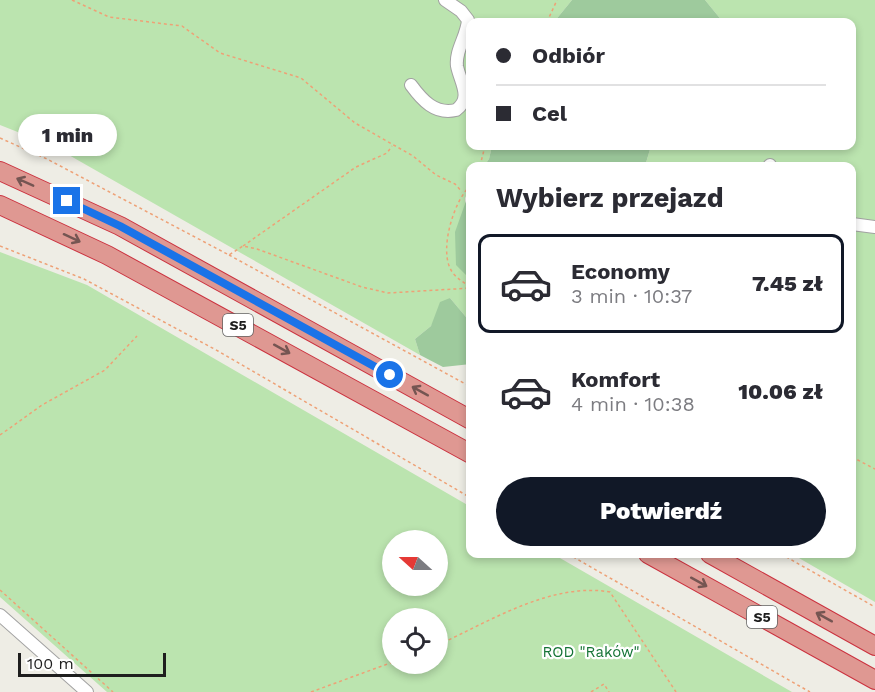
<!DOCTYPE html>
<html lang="pl">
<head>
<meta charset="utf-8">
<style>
  body { margin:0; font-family:"Work Sans",sans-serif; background:#f2f2f3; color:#2b2b33; height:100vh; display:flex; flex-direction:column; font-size:22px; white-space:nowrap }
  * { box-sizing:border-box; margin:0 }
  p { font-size:20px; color:#7c7c81 }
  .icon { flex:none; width:33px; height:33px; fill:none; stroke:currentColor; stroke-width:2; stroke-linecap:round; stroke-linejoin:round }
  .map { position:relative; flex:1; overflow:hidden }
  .sheet { position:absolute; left:466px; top:162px; width:390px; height:396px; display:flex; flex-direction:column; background:#fff; border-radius:12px; box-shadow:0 3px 9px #0003 }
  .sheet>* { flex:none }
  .guide { position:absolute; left:466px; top:18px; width:390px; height:132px; border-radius:12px; box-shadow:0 3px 9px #0003; display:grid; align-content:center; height:132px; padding:0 30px; background:#fff }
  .needle { width:39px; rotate:291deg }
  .fabs { position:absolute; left:382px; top:530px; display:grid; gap:12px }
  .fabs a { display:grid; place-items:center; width:66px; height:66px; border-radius:50%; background:#fff; box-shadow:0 3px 9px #0003; font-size:30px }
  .scale { position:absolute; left:18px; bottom:15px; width:148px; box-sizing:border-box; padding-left:6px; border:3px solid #1e1e1e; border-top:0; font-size:16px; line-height:21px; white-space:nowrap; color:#1e1e1e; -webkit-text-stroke:4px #fff; paint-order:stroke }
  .end { position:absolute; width:27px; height:27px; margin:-14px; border:8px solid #1a73e8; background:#fff; box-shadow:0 0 0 3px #fff }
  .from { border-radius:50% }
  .bubble { position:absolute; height:42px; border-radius:21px; background:#fff; box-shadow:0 3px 9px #0003; font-size:20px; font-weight:800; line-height:42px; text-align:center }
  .guide b { display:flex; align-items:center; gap:21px; height:57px; font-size:22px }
  .guide b+b { border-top:2px solid #e1e1e2 }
  .guide i { width:15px; height:15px; background:#2b2b33 }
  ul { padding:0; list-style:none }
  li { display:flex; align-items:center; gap:18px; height:99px; margin:0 12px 9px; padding:0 18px; border:3px solid transparent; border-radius:12px }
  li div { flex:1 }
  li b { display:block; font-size:22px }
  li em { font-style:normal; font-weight:800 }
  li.active { border-color:#111827 }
  li>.icon { width:54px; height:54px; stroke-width:1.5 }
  h2 { padding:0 30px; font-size:27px; line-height:72px }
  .button { display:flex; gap:12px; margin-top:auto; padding:12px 30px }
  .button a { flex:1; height:69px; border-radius:36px; background:#111827; color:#fff; font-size:24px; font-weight:800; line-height:69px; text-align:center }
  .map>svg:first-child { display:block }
  .grass { fill:#bbe4af; fill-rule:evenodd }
  .forest { fill:#9eca9d }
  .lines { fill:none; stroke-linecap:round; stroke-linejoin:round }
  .minor-casing { stroke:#a2a2a2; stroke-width:14 }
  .highway-casing { stroke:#cb323f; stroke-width:20 }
  .path { stroke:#eea176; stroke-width:1.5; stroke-dasharray:3 3; stroke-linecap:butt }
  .minor { stroke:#fff; stroke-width:12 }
  .highway { stroke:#df9892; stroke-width:18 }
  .oneway { stroke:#755552 }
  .route { stroke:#1a73e8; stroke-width:8 }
  .labels { text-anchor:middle; stroke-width:4.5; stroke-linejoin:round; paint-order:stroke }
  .shield { fill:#fff; stroke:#626262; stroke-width:1.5 }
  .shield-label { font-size:14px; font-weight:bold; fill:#1e1e1e }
  .park-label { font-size:15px; fill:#147335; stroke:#fff }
</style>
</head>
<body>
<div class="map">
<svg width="875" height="692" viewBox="0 0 875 692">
  <rect width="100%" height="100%" fill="#eeede5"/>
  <!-- grass -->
  <path class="grass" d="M 0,0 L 572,0 L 554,22 L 471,22 L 471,146 L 492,146 L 489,159 L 484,166 L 471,166 L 471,187 L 465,198 L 468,277 L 471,277 L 471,323 L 450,298 L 431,326 L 415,339 L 420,355 L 53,146 L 0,125 Z
    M 705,0 L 875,0 L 875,602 L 792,554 L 852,554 L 852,166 L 645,166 L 651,146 L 852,146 L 852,22 L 723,22 Z
    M 0,252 L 87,285 L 471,507 L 471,554 L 553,554 L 792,692 L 107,692 L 0,597 ZM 393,540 L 438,540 L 438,585 L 393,585 ZM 393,618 L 438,618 L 438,663 L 393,663 Z"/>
  <!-- forest -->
  <path class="forest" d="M 572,0 L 705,0 L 723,22 L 554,22 Z
    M 492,146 L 651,146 L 645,166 L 484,166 L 489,159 Z
    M 471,187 L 471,277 L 468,277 L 456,265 L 455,232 Z
    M 450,298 L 471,323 L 471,364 L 443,367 L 420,355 L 415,339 L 431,326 L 440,302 Z"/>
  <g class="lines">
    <!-- minor casing -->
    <g class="minor-casing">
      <path id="minor" d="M 411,85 C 422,100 435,115 456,110 C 473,98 460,82 457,66 C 455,50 467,36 468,20 L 461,11 L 445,0
        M 769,166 L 770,165
        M 852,224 L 875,227
        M 0,615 L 87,692"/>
    </g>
    <!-- highway casing -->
    <g class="highway-casing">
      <path id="highway" d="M 0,171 L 120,226 L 471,420
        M 0,205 L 107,255 L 471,454
        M 648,554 L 875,680
        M 710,554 L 875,646"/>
    </g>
    <!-- path -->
    <path class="path" d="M 72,0 L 109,17 L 182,26 L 220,53 L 301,78 L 355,123 L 413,156 L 436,175 L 455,184 L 462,192
      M 547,22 L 557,0
      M 0,138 L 47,159 L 229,255 L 243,246 L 257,249 L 362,287 L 388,293 L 471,288
      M 480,166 L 485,146
      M 0,246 L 84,279 L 218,351 L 471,498
      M 243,246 L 356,167 L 387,153 L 392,146
      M 229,255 L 471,387
      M 470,287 C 462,281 454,277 450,268 C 440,247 454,200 471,185
      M 0,435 L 42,405 L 105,370 L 137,336
      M 852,457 L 875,469
      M 568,554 L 810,692
      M 781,554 L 875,607
      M 0,590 L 113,692
      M 438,645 C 490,621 552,582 610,592 L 676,692
      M 311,692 L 393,662
      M 591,692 L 604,684 L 609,692"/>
    <!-- minor -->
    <use href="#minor" class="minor"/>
    <!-- highway -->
    <use href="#highway" class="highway"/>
  </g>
  <!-- one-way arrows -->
  <defs><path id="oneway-shaft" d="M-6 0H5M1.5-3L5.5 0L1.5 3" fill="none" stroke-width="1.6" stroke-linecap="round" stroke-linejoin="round" transform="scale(1.5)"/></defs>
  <g class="oneway">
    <use href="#oneway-shaft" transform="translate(25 182) rotate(-156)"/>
    <use href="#oneway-shaft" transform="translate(72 238) rotate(25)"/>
    <use href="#oneway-shaft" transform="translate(282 349) rotate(29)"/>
    <use href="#oneway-shaft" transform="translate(420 391) rotate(-151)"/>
    <use href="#oneway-shaft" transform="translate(699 582) rotate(29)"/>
    <use href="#oneway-shaft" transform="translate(824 617) rotate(-151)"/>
  </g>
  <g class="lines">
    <!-- route -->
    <path class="route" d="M 67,201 L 120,226 L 390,375"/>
  </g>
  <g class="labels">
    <!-- shield labels -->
    <g class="shield">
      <rect x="223" y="314" width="30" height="22" rx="4.5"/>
      <rect x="747" y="606" width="30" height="22" rx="4.5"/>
    </g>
    <g class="shield-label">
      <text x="238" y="330">S5</text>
      <text x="762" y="622">S5</text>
    </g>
    <!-- park labels -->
    <g class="park-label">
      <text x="591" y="657">ROD "Raków"</text>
    </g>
  </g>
</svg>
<div class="fabs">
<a><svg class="needle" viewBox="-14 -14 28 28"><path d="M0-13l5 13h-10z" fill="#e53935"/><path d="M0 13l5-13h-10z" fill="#7c7c81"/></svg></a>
<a><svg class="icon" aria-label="locate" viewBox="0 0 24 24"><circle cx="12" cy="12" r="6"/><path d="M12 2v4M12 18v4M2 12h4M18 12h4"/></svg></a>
</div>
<div class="scale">100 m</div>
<i class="end from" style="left:390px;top:375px"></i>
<i class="end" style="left:67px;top:201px"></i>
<div class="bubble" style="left:18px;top:114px;width:99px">1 min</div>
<div class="guide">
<b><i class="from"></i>Odbiór</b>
<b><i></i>Cel</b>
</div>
<section class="sheet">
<h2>Wybierz przejazd</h2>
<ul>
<li class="active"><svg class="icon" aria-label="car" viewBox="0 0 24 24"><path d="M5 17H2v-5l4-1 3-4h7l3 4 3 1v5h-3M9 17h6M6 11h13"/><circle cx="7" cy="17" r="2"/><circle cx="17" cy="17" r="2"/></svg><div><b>Economy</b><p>3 min · 10:37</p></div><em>7.45 zł</em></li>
<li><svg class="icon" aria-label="car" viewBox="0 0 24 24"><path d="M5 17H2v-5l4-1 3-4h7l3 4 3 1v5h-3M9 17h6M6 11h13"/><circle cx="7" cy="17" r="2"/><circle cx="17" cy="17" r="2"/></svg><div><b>Komfort</b><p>4 min · 10:38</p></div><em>10.06 zł</em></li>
</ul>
<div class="button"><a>Potwierdź</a></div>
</section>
</div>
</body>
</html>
